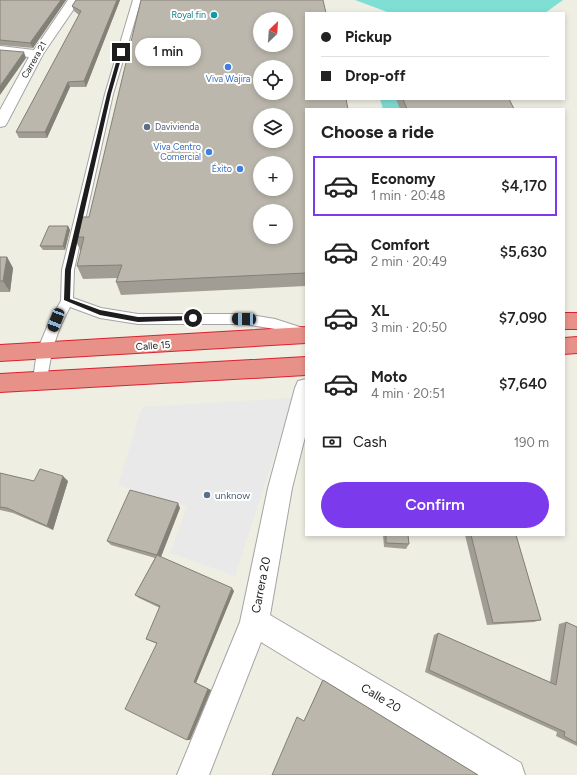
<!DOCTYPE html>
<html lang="en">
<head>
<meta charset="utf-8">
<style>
  body { margin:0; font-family:Figtree,sans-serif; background:#f2f2f2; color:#222; height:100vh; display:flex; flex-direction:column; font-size:15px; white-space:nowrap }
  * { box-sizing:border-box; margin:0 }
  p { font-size:13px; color:#767676 }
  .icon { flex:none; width:22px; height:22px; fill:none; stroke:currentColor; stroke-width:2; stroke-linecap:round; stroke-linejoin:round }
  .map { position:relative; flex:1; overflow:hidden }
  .sheet { position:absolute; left:305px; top:108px; width:260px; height:428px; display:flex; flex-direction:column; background:#fff; border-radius:0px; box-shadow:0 2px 6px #0003 }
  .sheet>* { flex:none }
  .top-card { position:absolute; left:305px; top:12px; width:260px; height:88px; border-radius:0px; box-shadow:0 2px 6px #0003; display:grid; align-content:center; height:88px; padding:0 16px; background:#fff }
  .needle { width:26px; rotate:25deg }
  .controls { position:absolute; left:253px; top:12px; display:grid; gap:8px }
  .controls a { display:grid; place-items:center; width:40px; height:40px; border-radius:50%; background:#fff; box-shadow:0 2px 6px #0003; font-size:20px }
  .end { position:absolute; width:18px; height:18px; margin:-9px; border:5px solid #1d1d1d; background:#fff; box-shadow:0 0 0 2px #fff }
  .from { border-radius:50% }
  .bubble { position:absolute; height:28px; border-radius:14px; background:#fff; box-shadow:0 2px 6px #0003; font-size:13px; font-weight:600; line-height:28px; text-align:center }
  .car { position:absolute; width:12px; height:24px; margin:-12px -6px; border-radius:5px; box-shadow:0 0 3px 1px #0007; background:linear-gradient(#222 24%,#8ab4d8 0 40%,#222 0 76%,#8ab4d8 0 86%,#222 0) }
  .top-card b { display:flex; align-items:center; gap:14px; height:38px; font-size:15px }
  .top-card b+b { border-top:1px solid #e0e0e0 }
  .top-card i { width:10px; height:10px; background:#222 }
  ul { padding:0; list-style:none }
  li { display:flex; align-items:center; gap:12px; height:60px; margin:0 8px 6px; padding:0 8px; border:2px solid transparent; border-radius:0px }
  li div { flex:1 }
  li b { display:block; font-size:15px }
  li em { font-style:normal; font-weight:600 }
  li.current { border-color:#7c3aed }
  li>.icon { width:36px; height:36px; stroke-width:1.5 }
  h2 { padding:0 16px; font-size:18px; line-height:48px }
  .pay { display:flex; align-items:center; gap:10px; height:44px; padding:0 16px; font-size:15px }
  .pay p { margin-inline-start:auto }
  .button { display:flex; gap:8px; margin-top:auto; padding:8px 16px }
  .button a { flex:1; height:46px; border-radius:24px; background:#7c3aed; color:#fff; font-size:16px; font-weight:600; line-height:46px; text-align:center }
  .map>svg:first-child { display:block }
  .pitch { fill:#7fdfd4 }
  .parking { fill:#e9e9e9 }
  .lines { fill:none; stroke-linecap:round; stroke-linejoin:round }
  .lane-casing { stroke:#a4a4a4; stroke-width:2 }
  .street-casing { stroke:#a4a4a4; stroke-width:2 }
  .highway-casing { stroke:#db212f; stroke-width:2 }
  .lane { fill:#fff; fill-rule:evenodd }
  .street { fill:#fff; fill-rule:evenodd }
  .highway { fill:#e89189; fill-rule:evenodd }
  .wall { fill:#a19d94 }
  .shaded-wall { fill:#838078 }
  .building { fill:#bbb7ac; stroke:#838078; fill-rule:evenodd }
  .route { fill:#1d1d1d }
  .culture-dot { fill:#0f9aa8; stroke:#fff; stroke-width:1.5 }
  .shop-dot { fill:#3f7fe0; stroke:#fff; stroke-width:1.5 }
  .service-dot { fill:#5c6f8a; stroke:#fff; stroke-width:1.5 }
  .labels { text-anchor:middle; stroke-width:4; stroke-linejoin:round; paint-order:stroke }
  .far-culture-label { font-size:9px; fill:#0d838f; stroke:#fff; text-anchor:end }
  .far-street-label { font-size:9px; fill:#1d1d1d; stroke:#fff }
  .far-shop-label { font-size:9px; fill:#366cbe; stroke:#fff; text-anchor:end }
  .far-service-label { font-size:9px; fill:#4e5e75; stroke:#fff; text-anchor:start }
  .street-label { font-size:10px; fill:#1d1d1d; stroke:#fff }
  .service-label { font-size:10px; fill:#4e5e75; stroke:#fff; text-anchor:start }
  .near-street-label { font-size:12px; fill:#1d1d1d; stroke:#fff }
</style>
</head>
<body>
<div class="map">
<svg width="577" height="775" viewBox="0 0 577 775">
  <rect width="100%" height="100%" fill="#efeee3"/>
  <!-- pitch -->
  <path class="pitch" d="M 355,0 L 563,0 L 545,13 L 390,13 Z
    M 380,99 L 481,99 L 485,109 L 383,109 Z"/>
  <!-- parking -->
  <path class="parking" d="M 293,398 L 235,576 L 170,553 L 187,506 L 118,485 L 142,407 Z"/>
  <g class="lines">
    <!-- lane casing -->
    <g class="lane-casing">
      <path id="lane" d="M 133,0 L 141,0 L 113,94 L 74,270 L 73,298 L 101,308 L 138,314 L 244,314 L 275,319 L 306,329 L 306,339 L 275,329 L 244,324 L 138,324 L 100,318 L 70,307 C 56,332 51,352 47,380 L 45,384 L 40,386 L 35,384 L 33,380 L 37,351 L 50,320 L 61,301 L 62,270 L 105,94 Z"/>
    </g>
    <!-- street casing -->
    <g class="street-casing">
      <path id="street" d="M 68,0 L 80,0 L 43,54 L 7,123 L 5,126 L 0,127 L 0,110 L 29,57 L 0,54 L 0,46 L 34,50 Z
        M 306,379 L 306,433 L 292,488 L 270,615 L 521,763 L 525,775 L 478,775 L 261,642 L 209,775 L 177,775 L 240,622 L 268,488 L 295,388 L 298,381 Z"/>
    </g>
    <!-- highway casing -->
    <g class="highway-casing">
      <path id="highway" d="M 564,313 L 577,313 L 577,329 L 564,329 Z
        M 306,327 L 306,343 L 0,361 L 0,345 Z
        M 577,337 L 577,353 L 564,354 L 564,338 Z
        M 306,357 L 306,375 L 0,392 L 0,374 Z"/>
    </g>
    <!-- lane -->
    <use href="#lane" class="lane"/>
    <!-- street -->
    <use href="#street" class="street"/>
    <!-- highway -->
    <use href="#highway" class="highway"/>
  </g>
  <!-- wall -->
  <path class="wall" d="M 0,0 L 66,0 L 33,48 L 0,45 Z
    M 120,0 L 86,87 L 70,87 L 47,138 L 19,138 L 16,132 L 79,15 L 74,11 L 72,6 Z
    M 396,99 L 509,99 L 514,109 L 400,109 Z
    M 306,109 L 306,286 L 121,295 L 116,282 L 117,278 L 83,279 L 77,266 L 81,250 L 80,250 L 74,237 L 89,217 Z
    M 68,226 L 70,230 L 65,250 L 43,250 L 40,246 Z
    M 0,257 L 7,257 L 13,268 L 10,292 L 0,292 Z
    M 0,473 L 34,481 L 68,481 L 53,530 L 13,513 L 0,510 Z
    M 180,508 L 161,557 L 234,591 L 196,683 L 211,690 L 190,740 L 157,644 L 146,639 L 160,608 L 139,598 L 135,595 L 155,558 L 111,545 L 107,541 Z
    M 383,535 L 408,535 L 409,544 L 406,549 L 384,547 Z
    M 465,535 L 516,535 L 541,620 L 534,622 L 487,625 Z
    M 566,622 L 577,627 L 577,746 L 556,736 L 557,732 L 425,672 L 434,635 L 438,633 L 550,682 L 559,624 Z
    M 323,680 L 478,775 L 304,721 L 322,681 Z"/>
  <!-- shaded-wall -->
  <path class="shaded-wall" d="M 61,0 L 66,0 L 33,48 L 30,43 Z
    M 117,0 L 120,0 L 86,87 L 84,81 Z
    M 24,52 L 26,58 L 0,95 L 0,86 Z
    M 68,82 L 70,87 L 47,138 L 45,132 Z
    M 68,226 L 70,230 L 65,250 L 63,246 Z
    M 7,257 L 13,268 L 10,292 L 3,281 Z
    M 63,476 L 68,481 L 53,530 L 47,526 Z
    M 178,503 L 180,508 L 160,559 L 157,555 Z
    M 232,588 L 234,591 L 196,683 L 211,690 L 190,740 L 187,740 L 194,682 Z"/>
  <!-- building -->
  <path class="building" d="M 0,0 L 61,0 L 30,43 L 0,40 Z
    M 76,0 L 117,0 L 84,81 L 68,82 L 45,132 L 16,132 L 81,11 L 72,6 Z
    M 141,0 L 323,0 L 326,13 L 306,13 L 306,99 L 346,99 L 348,109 L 306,109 L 306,273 L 116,282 L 122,265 L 77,266 L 84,237 L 74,237 L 79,217 L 89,217 ZM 260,19 L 286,19 L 286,45 L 260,45 ZM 260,67 L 286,67 L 286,93 L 260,93 ZM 260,115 L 286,115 L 286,141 L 260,141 ZM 260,163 L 286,163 L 286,189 L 260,189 ZM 260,211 L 286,211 L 286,237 L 260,237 Z
    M 0,50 L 24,52 L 0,86 Z
    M 403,99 L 509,99 L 514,109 L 407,109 Z
    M 49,226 L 68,226 L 63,246 L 40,246 Z
    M 0,257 L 7,257 L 3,281 L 0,281 Z
    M 40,469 L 63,476 L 47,526 L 7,508 L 0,507 L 0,473 L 34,481 Z
    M 130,490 L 178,503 L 157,555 L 107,541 Z
    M 386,535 L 408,535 L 409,544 L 386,543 Z
    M 471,535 L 516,535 L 541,620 L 493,623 Z
    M 157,555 L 232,588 L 194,682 L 208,689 L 187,740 L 125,709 L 157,643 L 146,639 L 160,606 L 135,595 Z
    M 566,622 L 577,627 L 577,743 L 564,736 L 565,732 L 429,670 L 438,633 L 556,685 Z
    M 323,680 L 478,775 L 272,775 L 297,717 L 304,721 Z"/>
  <!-- route -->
  <path class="route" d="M 121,51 L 123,52 L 111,94 L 71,270 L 70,299 L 100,310 L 138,317 L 193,316 L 196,318 L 193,320 L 138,322 L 100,315 L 64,300 L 65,270 L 107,94 L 119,52 Z"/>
  <!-- markers -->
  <circle class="culture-dot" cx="214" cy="15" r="4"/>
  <g class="shop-dot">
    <circle cx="228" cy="67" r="4"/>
    <circle cx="209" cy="152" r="4"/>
    <circle cx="240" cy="169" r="4"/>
  </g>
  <g class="service-dot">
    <circle cx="147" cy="127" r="4"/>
    <circle cx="207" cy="495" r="4"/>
  </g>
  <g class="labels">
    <!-- far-culture labels -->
    <g class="far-culture-label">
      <text x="206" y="18">Royal fin</text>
    </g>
    <!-- far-street labels -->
    <g class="far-street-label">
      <text transform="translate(34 60) rotate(-60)" y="3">Carrera 21</text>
    </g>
    <!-- far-shop labels -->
    <g class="far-shop-label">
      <text x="228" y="82" text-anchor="middle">Viva Wajira</text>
      <text x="201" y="150">Viva Centro<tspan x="201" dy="10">Comercial</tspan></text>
      <text x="232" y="172">Éxito</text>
    </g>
    <!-- far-service labels -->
    <g class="far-service-label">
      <text x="155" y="130">Davivienda</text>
    </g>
    <!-- street labels -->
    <g class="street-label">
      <text transform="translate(153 345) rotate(-4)" y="4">Calle 15</text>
    </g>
    <!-- service labels -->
    <g class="service-label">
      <text x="215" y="499">unknow</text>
    </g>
    <!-- near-street labels -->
    <g class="near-street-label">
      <text transform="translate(261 585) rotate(-79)" y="4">Carrera 20</text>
      <text transform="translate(381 698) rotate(31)" y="4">Calle 20</text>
    </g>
  </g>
</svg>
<div class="controls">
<a><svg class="needle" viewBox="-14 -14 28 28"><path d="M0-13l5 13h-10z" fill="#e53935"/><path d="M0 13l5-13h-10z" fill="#767676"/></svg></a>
<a><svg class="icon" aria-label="locate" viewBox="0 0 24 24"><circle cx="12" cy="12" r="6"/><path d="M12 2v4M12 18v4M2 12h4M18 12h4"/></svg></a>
<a><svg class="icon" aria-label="layers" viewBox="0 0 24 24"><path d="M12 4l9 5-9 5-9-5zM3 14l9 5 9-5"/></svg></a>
<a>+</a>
<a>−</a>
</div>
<i class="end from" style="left:193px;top:318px"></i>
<i class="end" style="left:121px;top:52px"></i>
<div class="bubble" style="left:135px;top:38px;width:66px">1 min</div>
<i class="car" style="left:244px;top:319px;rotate:271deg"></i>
<i class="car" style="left:56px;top:320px;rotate:201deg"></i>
<div class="top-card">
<b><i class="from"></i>Pickup</b>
<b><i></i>Drop-off</b>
</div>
<section class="sheet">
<h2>Choose a ride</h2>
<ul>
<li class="current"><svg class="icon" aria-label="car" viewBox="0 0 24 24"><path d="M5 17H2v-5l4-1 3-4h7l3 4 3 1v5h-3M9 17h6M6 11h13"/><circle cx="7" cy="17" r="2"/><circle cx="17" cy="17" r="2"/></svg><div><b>Economy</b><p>1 min · 20:48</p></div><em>$4,170</em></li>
<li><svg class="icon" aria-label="car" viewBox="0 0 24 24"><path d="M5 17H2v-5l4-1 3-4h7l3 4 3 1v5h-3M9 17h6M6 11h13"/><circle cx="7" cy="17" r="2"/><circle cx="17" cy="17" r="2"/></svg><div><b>Comfort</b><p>2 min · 20:49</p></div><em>$5,630</em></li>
<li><svg class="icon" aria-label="car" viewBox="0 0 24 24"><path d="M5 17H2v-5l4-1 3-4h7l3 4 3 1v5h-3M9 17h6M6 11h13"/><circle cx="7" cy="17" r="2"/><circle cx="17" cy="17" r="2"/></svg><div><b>XL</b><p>3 min · 20:50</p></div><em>$7,090</em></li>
<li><svg class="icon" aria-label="car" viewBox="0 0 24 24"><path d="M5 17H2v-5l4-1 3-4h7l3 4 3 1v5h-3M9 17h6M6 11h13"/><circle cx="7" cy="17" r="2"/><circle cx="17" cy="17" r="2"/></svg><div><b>Moto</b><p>4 min · 20:51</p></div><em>$7,640</em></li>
</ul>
<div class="pay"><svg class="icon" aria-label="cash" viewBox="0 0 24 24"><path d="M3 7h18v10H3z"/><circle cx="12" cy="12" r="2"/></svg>Cash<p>190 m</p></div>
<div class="button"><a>Confirm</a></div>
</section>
</div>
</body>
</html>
